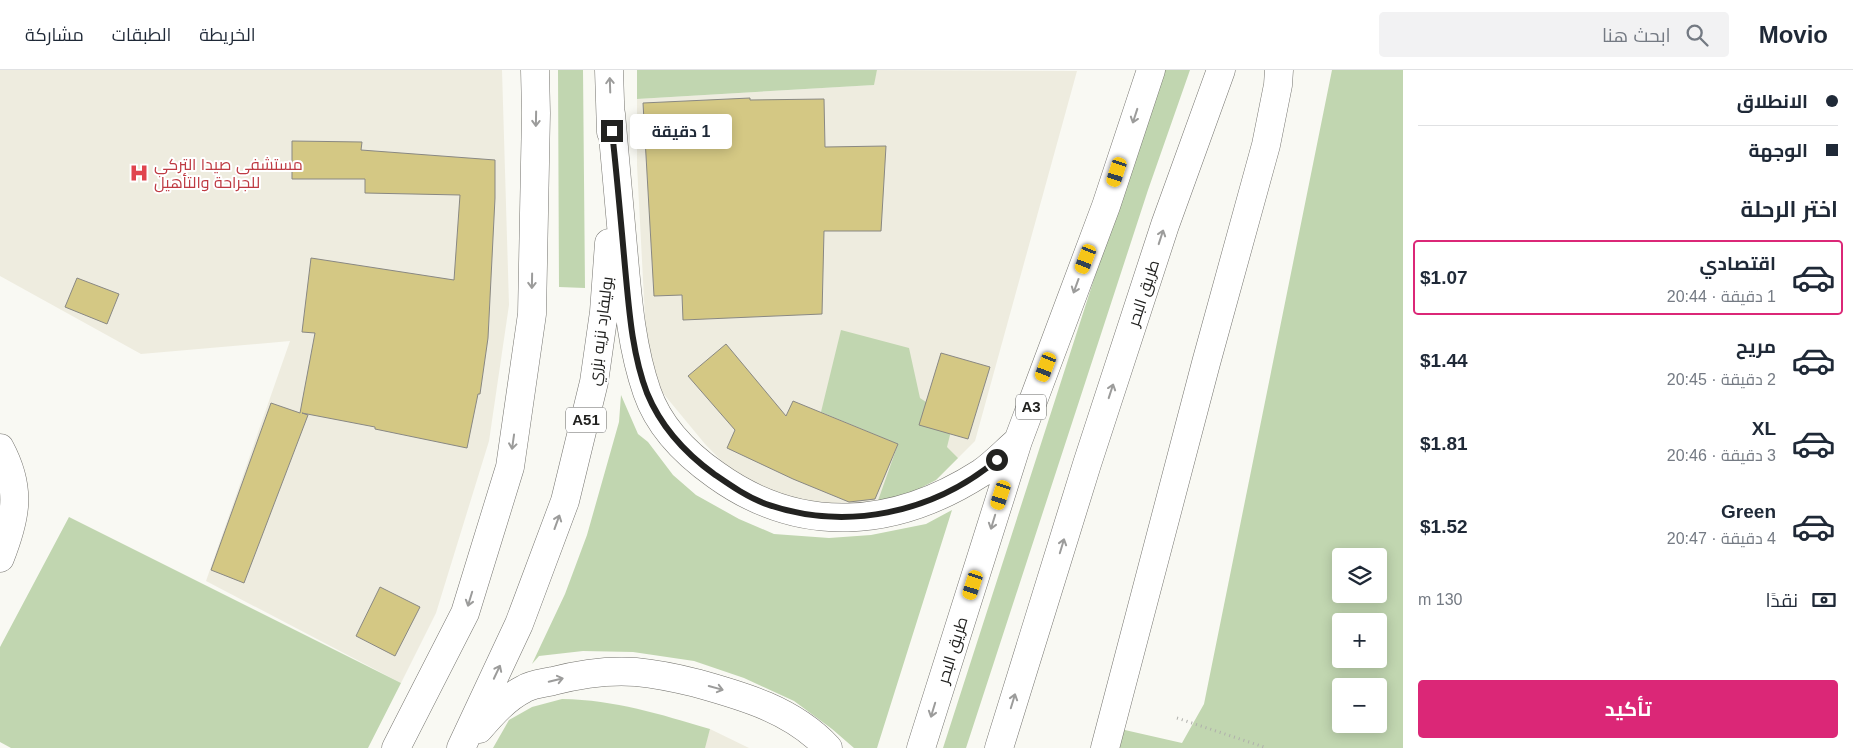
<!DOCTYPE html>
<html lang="ar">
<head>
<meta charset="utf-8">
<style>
  body { margin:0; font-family:Helvetica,Cairo,sans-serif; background:#f2f2f3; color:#1f2937; direction:rtl; height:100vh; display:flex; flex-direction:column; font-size:19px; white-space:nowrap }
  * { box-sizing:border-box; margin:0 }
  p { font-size:16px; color:#747a83 }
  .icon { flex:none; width:28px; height:28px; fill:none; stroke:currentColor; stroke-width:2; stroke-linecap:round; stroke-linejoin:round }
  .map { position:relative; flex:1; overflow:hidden; direction:ltr }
  .panel { display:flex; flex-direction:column; background:#fff; width:450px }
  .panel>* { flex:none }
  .top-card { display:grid; align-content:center; height:110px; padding:0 15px; background:#fff }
  .fabs { position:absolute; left:1332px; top:478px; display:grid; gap:10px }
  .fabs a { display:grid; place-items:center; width:55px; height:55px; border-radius:5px; background:#fff; box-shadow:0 2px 12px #0003; font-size:25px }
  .end { position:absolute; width:22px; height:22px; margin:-11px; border:6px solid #222220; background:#fff; box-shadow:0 0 0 2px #fff }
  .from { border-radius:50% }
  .bubble { position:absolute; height:35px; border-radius:5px; background:#fff; box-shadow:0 2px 12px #0003; font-size:16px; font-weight:700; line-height:35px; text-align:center; direction:rtl }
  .car { position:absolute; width:15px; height:30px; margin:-15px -8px; border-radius:6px; box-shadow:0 0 4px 1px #0007; background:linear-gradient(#f5c518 24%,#345 0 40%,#f5c518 0 76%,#345 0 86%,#f5c518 0) }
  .top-card b { display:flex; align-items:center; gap:18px; height:48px; font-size:19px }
  .top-card b+b { border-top:1px solid #e0e1e3 }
  .top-card i { width:12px; height:12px; background:#1f2937 }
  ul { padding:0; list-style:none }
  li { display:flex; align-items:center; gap:15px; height:75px; margin:0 10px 8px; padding:0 5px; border:2px solid transparent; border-radius:5px }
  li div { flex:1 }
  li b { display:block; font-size:19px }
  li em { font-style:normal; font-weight:700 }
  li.selected { border-color:#db2777 }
  li>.icon { width:45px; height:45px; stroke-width:1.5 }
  h2 { padding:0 15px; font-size:22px; line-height:60px }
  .pay { display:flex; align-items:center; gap:12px; height:55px; padding:0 15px; font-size:19px }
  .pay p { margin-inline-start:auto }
  .primary-button { display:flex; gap:10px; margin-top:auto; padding:10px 15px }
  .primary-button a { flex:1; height:58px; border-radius:5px; background:#db2777; color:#fff; font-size:20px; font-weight:700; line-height:58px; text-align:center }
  header { display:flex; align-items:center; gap:30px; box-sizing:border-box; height:70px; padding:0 25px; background:#fff; border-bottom:1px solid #e0e1e3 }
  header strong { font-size:24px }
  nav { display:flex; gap:28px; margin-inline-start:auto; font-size:18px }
  .search { width:350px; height:45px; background:#f2f2f3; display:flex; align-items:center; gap:12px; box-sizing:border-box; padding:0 18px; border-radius:5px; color:#747a83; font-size:19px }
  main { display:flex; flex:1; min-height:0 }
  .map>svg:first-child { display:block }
  .built { fill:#eeecdf }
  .green { fill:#c1d6b0; fill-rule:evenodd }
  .building { fill:#d4c884; stroke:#898883 }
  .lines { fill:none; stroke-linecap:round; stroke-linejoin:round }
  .minor-casing { stroke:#75746f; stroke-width:29 }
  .highway-casing { stroke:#75746f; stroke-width:29 }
  .path { stroke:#afafab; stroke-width:3; stroke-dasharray:1 4; stroke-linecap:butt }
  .minor { stroke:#fff; stroke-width:28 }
  .highway { stroke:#fff; stroke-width:28 }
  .oneway { stroke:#9c9c9b }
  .route { stroke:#222220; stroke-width:6 }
  .labels { text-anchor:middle; stroke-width:4; stroke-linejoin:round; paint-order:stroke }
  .shield { fill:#fff; stroke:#646463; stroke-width:1 }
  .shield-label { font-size:15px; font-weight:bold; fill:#222220 }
  .health-label { font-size:16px; fill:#be3a42; stroke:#fff; text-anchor:start }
  .street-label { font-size:16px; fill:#222220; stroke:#fff }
</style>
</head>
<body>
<header>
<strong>Movio</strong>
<div class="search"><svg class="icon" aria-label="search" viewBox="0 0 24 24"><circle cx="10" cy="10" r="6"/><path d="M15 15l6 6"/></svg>ابحث هنا</div>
<nav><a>الخريطة</a><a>الطبقات</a><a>مشاركة</a></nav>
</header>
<main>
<section class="panel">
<div class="top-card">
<b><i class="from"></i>الانطلاق</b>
<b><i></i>الوجهة</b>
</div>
<h2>اختر الرحلة</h2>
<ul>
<li class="selected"><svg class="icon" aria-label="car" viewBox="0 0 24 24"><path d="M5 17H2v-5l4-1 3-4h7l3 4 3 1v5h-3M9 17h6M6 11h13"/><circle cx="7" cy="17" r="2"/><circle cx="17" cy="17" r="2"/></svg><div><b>اقتصادي</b><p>1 دقيقة · 20:44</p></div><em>$1.07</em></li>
<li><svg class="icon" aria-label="car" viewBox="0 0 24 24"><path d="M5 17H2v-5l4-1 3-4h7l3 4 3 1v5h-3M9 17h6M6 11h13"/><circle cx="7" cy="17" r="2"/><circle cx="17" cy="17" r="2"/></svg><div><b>مريح</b><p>2 دقيقة · 20:45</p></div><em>$1.44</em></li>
<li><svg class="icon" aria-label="car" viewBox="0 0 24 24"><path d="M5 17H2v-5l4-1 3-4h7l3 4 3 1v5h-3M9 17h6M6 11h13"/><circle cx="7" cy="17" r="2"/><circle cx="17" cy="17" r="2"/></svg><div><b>XL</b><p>3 دقيقة · 20:46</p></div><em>$1.81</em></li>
<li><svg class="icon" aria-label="car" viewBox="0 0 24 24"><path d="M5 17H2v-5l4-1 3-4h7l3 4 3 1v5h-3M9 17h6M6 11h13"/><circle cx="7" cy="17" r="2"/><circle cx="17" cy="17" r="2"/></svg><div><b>Green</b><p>4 دقيقة · 20:47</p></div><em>$1.52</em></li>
</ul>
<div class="pay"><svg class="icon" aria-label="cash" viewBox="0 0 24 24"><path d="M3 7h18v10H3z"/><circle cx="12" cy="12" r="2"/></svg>نقدًا<p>130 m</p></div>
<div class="primary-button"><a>تأكيد</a></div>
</section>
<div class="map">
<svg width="1403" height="678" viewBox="0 0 1403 678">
  <rect width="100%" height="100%" fill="#f9f9f3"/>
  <!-- built -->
  <path class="built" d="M 0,0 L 502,0 L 509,235 L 489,371 L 436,543 L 401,613 L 206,511 L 290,271 L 141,284 L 0,206 Z
    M 877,0 L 1077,1 L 975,371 L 936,410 L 874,442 L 754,424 L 705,374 L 648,305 L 637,95 L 637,29 L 873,15 Z
    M 710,659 L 749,678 L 704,678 Z"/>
  <!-- green -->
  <path class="green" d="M 558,0 L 583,0 L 585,218 L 559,217 Z
    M 637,0 L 877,0 L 874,15 L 637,29 Z
    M 1163,0 L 1190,0 L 1148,120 L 966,678 L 943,678 L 1124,116 Z
    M 1332,0 L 1403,0 L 1403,678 L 1111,678 L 1116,658 L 1182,673 L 1204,634 ZM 1341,486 L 1379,486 L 1379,524 L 1341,524 ZM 1341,551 L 1379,551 L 1379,589 L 1341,589 ZM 1341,616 L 1379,616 L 1379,654 L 1341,654 Z
    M 841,260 L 909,278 L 920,328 L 926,332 L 956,341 L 947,377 L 958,388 L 936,410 L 874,442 L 898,374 L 821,342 Z
    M 621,325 L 638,364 L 648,372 L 673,405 L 696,425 L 739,449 L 774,464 L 829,468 L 871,465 L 926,454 L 952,440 L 877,678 L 854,678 L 832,659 L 794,631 L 744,608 L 694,591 L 633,582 L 583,581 L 539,586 L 532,594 L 565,524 L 587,465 L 619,352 Z
    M 69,447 L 401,613 L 368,678 L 11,678 L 0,672 L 0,577 Z
    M 562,629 C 616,630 659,644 710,659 L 705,678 L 493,678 L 509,650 L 532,637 Z"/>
  <!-- building -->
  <path class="building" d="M 750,28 L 750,30 L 824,29 L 825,77 L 886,76 L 881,161 L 824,161 L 822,244 L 683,250 L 682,225 L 654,226 L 643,33 Z
    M 292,71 L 362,72 L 361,80 L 495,90 L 495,128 L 488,268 L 480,324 L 478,324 L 467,378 L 375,359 L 375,357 L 302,343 L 308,345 L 244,513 L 211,500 L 271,333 L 300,343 L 315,263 L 302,262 L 311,188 L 454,210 L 460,125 L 365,123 L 365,109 L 292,109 Z
    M 77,208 L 119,224 L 107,254 L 65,237 Z
    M 726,274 L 786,346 L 793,331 L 898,374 L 875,429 L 849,432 L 793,409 L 727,378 L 735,360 L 688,306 Z
    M 941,283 L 990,297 L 968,369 L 919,355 Z
    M 380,517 L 420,537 L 395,586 L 356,566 Z"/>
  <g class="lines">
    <!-- minor casing -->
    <g class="minor-casing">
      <path id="minor" d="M 0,378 C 22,419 16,447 0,488
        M 1105,678 L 1206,293 L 1266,75 L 1278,15 L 1279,0"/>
    </g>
    <!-- highway casing -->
    <g class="highway-casing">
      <path id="highway" d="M 609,0 L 611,62
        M 611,44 C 615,92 620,140 624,188 C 628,233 632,279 647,322 C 659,357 686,384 716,405 C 801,466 895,458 981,403 C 994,394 1006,381 1018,371
        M 479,659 C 492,644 506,628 524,619 C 532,614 544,613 553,611 C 580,604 609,600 636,602 C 657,604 676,608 696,613 C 743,626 793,640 828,678
        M 396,678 L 465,543 L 510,397 L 532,244 L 536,43 L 535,0
        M 461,678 L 519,554 L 565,431 L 594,312 L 604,242 L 609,173
        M 921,678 L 1018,371 L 1106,136 L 1151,0
        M 999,678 L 1087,394 L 1165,155 L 1221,0"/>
    </g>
    <!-- path -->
    <path class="path" d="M 1177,648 L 1267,678"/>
    <!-- minor -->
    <use href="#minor" class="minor"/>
    <!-- highway -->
    <use href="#highway" class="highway"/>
  </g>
  <!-- one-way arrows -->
  <defs><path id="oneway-shaft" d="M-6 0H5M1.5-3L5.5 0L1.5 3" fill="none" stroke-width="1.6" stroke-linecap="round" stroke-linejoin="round" transform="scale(1.25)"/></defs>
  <g class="oneway">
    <use href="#oneway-shaft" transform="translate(610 15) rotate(-92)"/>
    <use href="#oneway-shaft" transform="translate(1135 46) rotate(108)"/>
    <use href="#oneway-shaft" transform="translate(536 49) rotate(91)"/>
    <use href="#oneway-shaft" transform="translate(1161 167) rotate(-72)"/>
    <use href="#oneway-shaft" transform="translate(532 211) rotate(91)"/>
    <use href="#oneway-shaft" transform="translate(1076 216) rotate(110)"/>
    <use href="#oneway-shaft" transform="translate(1111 321) rotate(-72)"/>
    <use href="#oneway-shaft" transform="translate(513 372) rotate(98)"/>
    <use href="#oneway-shaft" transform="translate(557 452) rotate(-70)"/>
    <use href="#oneway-shaft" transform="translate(993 452) rotate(107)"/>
    <use href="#oneway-shaft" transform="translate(1062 476) rotate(-73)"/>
    <use href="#oneway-shaft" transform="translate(470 529) rotate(107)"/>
    <use href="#oneway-shaft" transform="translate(497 602) rotate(-65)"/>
    <use href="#oneway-shaft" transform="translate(556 610) rotate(-14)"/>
    <use href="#oneway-shaft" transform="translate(716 618) rotate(15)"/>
    <use href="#oneway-shaft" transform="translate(1013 631) rotate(-73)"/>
    <use href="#oneway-shaft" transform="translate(933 640) rotate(107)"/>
  </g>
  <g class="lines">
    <!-- route -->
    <path class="route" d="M 612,61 C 617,107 621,152 625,197 C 629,239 632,284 647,323 C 661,357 685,383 714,404 C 730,415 747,427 766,434 C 846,462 933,443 997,390"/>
  </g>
  <!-- icons -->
  <defs>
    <g id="hospital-bare" transform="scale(1.5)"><path d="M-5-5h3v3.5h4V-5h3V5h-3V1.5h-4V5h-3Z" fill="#e0444e" stroke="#fff" stroke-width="2.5" paint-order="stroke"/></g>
  </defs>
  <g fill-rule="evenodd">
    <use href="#hospital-bare" x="139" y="103"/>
  </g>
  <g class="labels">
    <!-- shield labels -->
    <g class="shield">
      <rect x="1016" y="324.5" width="30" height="25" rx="4"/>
      <rect x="566" y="337.5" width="40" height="25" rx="4"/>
    </g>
    <g class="shield-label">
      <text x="1031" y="342">A3</text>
      <text x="586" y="355">A51</text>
    </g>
    <!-- health labels -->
    <g class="health-label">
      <text x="154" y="100">مستشفى صيدا التركي<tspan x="154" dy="18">للجراحة والتأهيل</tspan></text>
    </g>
    <!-- street labels -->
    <g class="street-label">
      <text transform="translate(1143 223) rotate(-72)" y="6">طريق البحر</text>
      <text transform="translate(600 261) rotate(-83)" y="6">بوليفارد نزيه بزري</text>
      <text transform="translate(952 580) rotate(-73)" y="6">طريق البحر</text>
    </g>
  </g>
</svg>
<div class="fabs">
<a><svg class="icon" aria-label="layers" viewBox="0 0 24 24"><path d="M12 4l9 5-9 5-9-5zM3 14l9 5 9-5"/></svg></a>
<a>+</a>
<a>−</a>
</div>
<i class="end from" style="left:997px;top:390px"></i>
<i class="end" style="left:612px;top:61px"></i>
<div class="bubble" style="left:630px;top:44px;width:102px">1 دقيقة</div>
<i class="car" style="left:1117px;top:102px;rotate:198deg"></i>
<i class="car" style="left:1086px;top:189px;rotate:201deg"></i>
<i class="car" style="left:1046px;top:297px;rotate:201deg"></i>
<i class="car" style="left:1001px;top:425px;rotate:198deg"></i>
<i class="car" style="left:973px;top:515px;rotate:198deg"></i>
</div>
</main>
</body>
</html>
